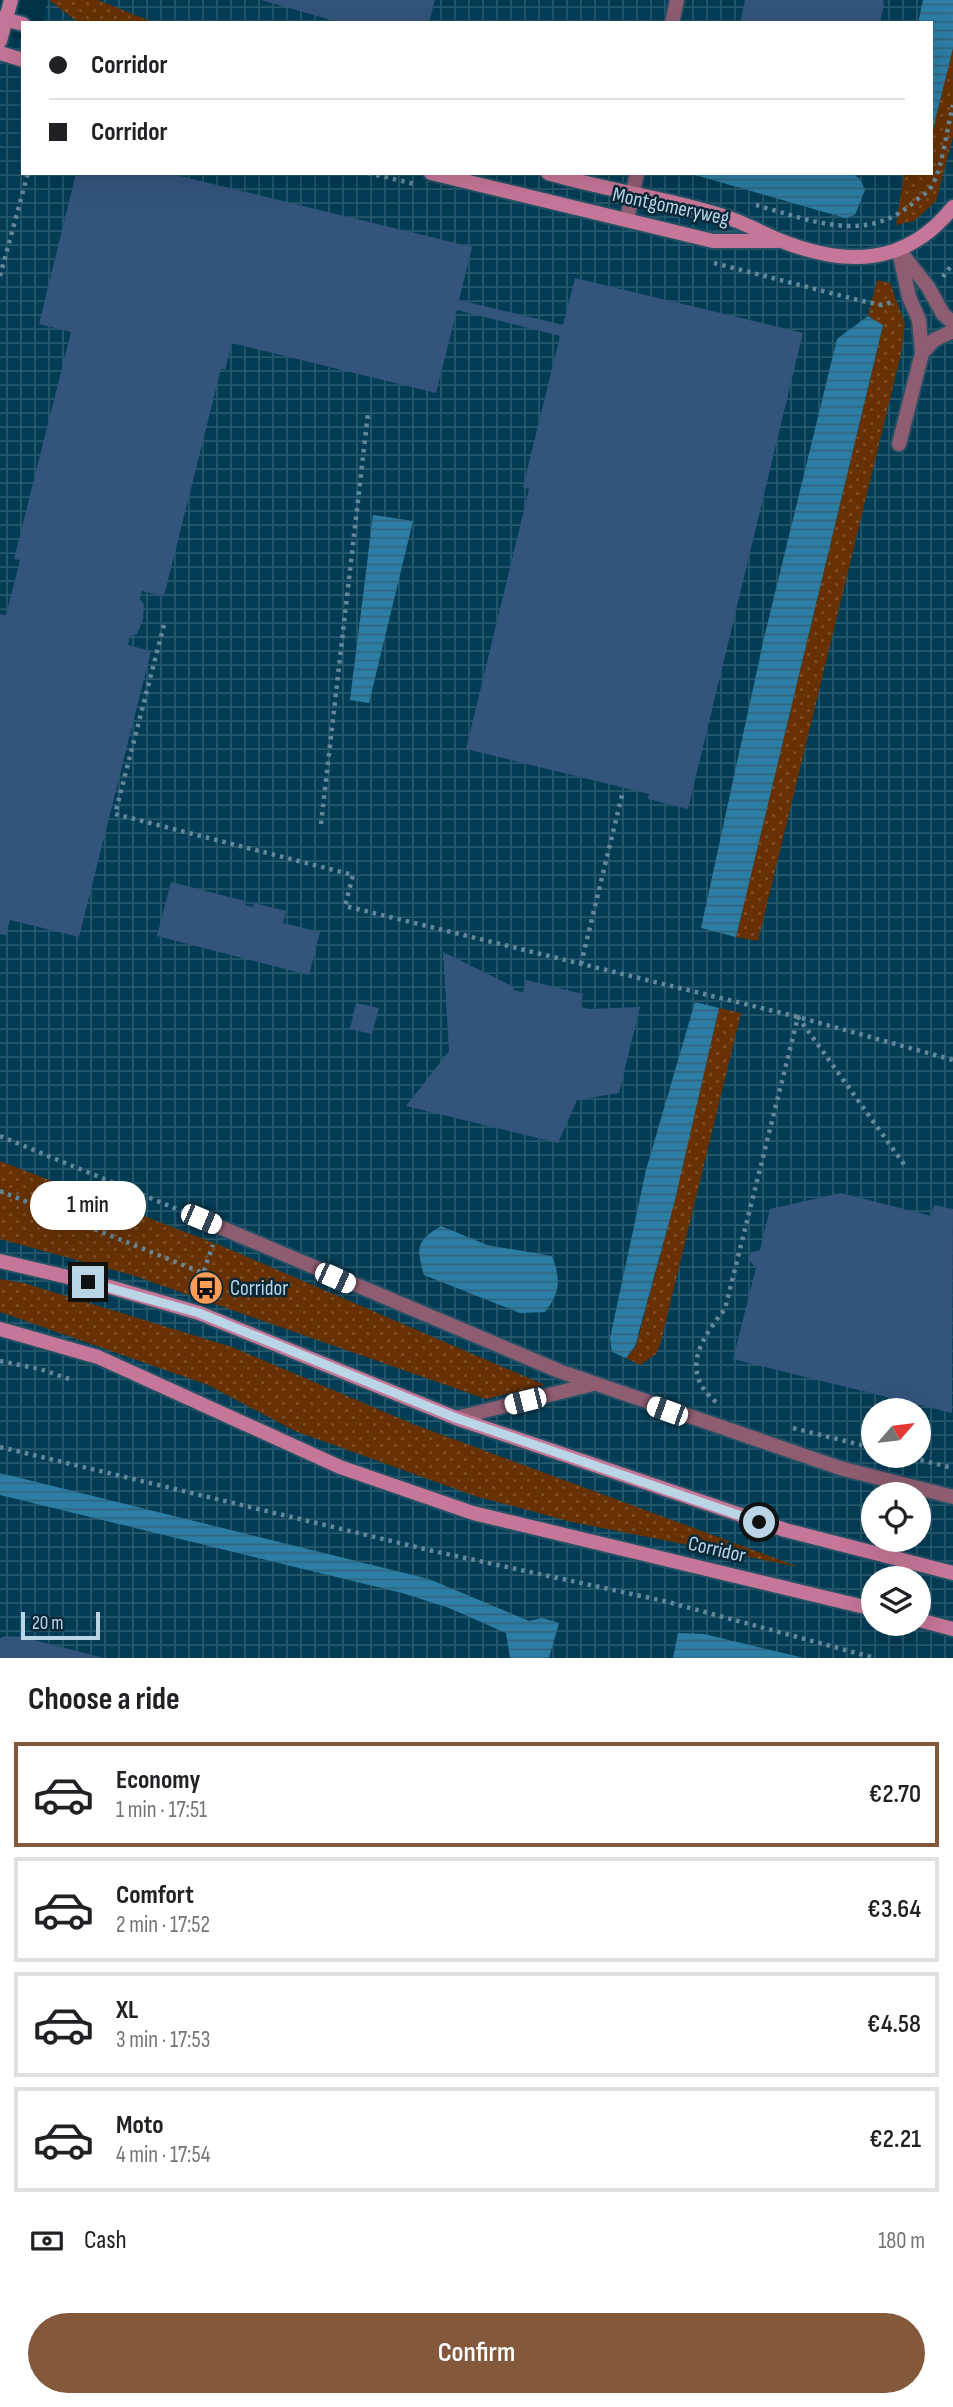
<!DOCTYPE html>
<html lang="en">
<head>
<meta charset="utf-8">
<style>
  body { margin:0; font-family:"Sofia Sans Condensed",sans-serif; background:#f6f6f6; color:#202124; height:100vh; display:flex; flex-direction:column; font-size:26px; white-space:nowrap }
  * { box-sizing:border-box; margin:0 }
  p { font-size:23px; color:#757577 }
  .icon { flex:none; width:38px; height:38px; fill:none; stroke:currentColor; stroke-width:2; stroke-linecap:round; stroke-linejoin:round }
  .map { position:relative; height:1658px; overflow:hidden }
  .sheet { display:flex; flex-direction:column; background:#fff; flex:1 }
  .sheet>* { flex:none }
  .top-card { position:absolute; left:21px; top:21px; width:912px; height:154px; border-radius:0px; box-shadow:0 7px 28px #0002; display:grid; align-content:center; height:154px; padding:0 28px; background:#fff }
  .needle { width:46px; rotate:62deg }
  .tools { position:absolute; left:861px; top:1398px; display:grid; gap:14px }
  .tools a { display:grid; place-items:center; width:70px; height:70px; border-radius:50%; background:#fff; box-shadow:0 7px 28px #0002; font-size:35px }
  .scale { position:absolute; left:21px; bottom:18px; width:79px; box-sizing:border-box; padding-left:7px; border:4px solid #bad6e6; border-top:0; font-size:19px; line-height:24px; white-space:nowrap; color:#bad6e6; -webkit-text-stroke:5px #092837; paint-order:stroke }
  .end { position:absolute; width:32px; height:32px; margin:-16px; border:9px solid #bad6e6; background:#111; box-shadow:0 0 0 4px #111 }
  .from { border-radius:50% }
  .bubble { position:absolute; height:49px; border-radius:24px; background:#fff; box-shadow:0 7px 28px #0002; font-size:23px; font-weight:600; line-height:49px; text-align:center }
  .car { position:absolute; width:21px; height:42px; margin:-21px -10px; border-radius:9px; box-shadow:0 0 5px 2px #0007; background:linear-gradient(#fff 24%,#345 0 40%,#fff 0 76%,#345 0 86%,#fff 0) }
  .top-card b { display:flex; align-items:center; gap:24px; height:66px; font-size:26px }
  .top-card b+b { border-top:2px solid #e0e0e0 }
  .top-card i { width:18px; height:18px; background:#202124 }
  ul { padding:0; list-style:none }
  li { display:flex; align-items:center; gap:21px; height:105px; margin:0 14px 10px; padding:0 14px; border:4px solid #e0e0e0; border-radius:0px }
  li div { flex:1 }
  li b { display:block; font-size:26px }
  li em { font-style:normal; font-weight:600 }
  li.current { border-color:#84583b }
  li>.icon { width:63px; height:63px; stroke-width:1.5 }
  h2 { padding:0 28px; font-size:32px; line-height:84px }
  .pay { display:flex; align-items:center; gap:18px; height:77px; padding:0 28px; font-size:26px }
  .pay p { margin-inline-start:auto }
  .button { display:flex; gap:14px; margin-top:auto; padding:14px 28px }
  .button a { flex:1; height:80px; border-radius:42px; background:#84583b; color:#fff; font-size:28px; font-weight:600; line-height:80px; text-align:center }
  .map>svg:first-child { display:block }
  .industrial { fill:url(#industrial-grid); fill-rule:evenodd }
  .green { fill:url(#green-dots) }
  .water { fill:url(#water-rules) }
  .building { fill:#33547b }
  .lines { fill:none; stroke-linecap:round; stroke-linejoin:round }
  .lane-casing { stroke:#245064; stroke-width:18 }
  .street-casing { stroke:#245064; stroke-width:18 }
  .secondary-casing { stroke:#245064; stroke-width:18 }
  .path { stroke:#63889a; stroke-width:4.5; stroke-dasharray:3.5 5; stroke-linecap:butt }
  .lane { stroke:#8f5d72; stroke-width:14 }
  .street { stroke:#8f5d72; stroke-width:14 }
  .secondary { stroke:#c67698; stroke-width:14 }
  .route { stroke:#bad6e6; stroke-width:9 }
  .labels { text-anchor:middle; stroke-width:5; stroke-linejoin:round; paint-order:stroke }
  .street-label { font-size:21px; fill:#bad6e6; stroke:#092837 }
  .poi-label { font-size:21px; fill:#bad6e6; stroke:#092837; text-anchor:start }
</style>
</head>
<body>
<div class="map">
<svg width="953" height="1658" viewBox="0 0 953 1658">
  <defs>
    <pattern id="industrial-grid" width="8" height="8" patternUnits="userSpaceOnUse" patternTransform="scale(1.75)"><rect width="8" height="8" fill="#033d55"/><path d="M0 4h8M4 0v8" fill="none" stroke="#26586d"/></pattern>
    <pattern id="green-dots" width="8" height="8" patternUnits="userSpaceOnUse" patternTransform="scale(1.75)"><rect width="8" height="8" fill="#673104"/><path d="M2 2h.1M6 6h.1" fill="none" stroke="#7b4e29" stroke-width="1.8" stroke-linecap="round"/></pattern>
    <pattern id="water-rules" width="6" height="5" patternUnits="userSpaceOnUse" patternTransform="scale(1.75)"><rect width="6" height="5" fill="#2c7ea5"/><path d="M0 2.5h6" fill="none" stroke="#31657f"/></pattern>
  </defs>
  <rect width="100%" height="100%" fill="#033347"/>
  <!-- industrial -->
  <path class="industrial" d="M 47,0 L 953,0 L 953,1658 L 0,1658 L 0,36 L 23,40 L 23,173 L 931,173 L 931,23 L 43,23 ZM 873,1410 L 919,1410 L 919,1456 L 873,1456 ZM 873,1494 L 919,1494 L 919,1540 L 873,1540 ZM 873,1578 L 919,1578 L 919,1624 L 873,1624 Z"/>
  <!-- green -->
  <path class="green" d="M 49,0 L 98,0 L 155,23 L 79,23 Z
    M 953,48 L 953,137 L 936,201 L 914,221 L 896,225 L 904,173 L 931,173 L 931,137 Z
    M 877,280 L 890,283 L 905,324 L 901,354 L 758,941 L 736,937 L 883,326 L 868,316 Z
    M 719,1008 L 741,1013 L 660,1345 L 656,1354 L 640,1365 L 626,1358 L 636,1346 L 674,1204 Z
    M 0,1161 L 222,1246 L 545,1385 L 486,1399 L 132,1275 L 0,1239 Z
    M 0,1279 L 24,1283 L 232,1347 L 413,1424 L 799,1567 L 572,1522 L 475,1496 L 295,1431 L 208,1385 L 0,1312 Z"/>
  <!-- water -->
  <path class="water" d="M 923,0 L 953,0 L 953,48 L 931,137 L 931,23 L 918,23 Z
    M 688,173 L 852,173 L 860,179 L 865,190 L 855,215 L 845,218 Z
    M 868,316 L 883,325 L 736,937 L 701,928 L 764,638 L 837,339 Z
    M 373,515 L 413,521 L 369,703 L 350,700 Z
    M 695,1002 L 719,1008 L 674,1204 L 635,1346 L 626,1358 L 612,1352 L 610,1338 L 646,1170 Z
    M 441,1226 L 487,1245 L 552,1256 C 561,1279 560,1293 545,1312 L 520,1313 L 424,1275 C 416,1247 416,1241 441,1226 Z
    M 0,1473 L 429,1579 L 529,1621 L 542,1618 L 559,1623 L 549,1658 L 510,1658 L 506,1633 L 449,1608 L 402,1593 L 0,1495 Z
    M 678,1633 L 704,1634 L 804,1658 L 673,1658 Z"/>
  <!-- building -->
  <path class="building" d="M 261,0 L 435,0 L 429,23 L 341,23 Z
    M 745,0 L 883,0 L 884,5 L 880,23 L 740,23 Z
    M 76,173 L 168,173 L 472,247 L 459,300 L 563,325 L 575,278 L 803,333 L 688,809 L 648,799 L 649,794 L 466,749 L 529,489 L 523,487 L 560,336 L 457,310 L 436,393 L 232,343 L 225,370 L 221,369 L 164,596 L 142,591 L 140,599 L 144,605 L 143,620 L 137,634 L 130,636 L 128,645 L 151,651 L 79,937 L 10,920 L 6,935 L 0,934 L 0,614 L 6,615 L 20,560 L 14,559 L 71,332 L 39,324 Z
    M 171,882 L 245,901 L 244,905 L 253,907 L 254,903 L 286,911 L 283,923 L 320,932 L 309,975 L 157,936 Z
    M 443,952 L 514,987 L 513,990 L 523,992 L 526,980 L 583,994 L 580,1007 L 589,1009 L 640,1007 L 619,1093 L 577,1100 L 558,1143 L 406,1106 L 449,1051 Z
    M 356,1003 L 379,1008 L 372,1034 L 350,1029 Z
    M 841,1193 L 931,1216 L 934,1205 L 953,1209 L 952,1413 L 733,1359 L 756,1268 L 748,1259 L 752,1252 L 760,1250 L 770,1209 Z
    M 5,1636 L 22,1637 L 104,1658 L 0,1658 L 0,1638 Z"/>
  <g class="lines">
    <!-- lane casing -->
    <g class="lane-casing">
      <path id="lane" d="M 922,353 L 934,340 L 953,331"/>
    </g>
    <!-- street casing -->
    <g class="street-casing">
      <path id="street" d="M 672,23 L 677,0
        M 627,219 L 637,173
        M 902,254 L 928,287 L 943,314 L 953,323
        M 899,444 L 922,353 L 919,320 L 909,297 L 899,251
        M 201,1219 L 559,1371 L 840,1468 L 953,1497
        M 456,1418 L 593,1384"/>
    </g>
    <!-- secondary casing -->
    <g class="secondary-casing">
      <path id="secondary" d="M 0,18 L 23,24
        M 0,41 L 11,0
        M 0,53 L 23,60
        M 431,173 L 713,241 L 777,241
        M 548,173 C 604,190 664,197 720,215 C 741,221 760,232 779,240 C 846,267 906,266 953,207
        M 0,1261 L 110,1287 L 199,1313 L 456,1418 L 785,1530 L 953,1573
        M 0,1329 L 98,1357 L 340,1467 L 473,1513 L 873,1609
        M 919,1620 L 953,1629"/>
    </g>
    <!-- path -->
    <path class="path" d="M 368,173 L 415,184
      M 756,205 C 810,220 866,245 914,202 C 920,197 930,191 933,184 C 943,164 947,128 953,105
      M 714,263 L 862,301 L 882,305 L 892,302
      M 0,276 L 28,173
      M 943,277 L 953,263
      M 164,625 L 115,814 L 353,875 L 345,906 L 798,1017 L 953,1060
      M 321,824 L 368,413
      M 581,964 L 622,795
      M 0,1136 L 184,1212
      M 0,1191 L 203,1273 L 213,1245
      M 0,1361 L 40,1369 L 69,1379
      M 716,1402 C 679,1371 701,1339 725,1309 L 798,1017 L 906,1167
      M 793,1428 L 873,1448
      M 0,1447 L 433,1551 L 664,1601 L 875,1658
      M 904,1456 L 953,1468"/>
    <!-- lane -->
    <use href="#lane" class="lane"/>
    <!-- street -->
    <use href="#street" class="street"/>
    <!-- secondary -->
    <use href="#secondary" class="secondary"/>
  </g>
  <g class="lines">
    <!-- route -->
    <path class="route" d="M 88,1282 L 199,1313 L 456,1418 L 759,1522"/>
  </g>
  <!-- icons -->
  <defs>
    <g id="bus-disc" transform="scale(1.75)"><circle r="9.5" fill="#fe9c58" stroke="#092837"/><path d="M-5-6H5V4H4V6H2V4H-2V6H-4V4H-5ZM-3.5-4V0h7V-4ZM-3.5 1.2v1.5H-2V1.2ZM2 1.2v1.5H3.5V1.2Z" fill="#111"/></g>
  </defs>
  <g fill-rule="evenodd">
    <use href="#bus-disc" x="206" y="1288"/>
  </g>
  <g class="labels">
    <!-- street labels -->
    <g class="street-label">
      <text transform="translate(671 206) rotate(12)" y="7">Montgomeryweg</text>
      <text transform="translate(717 1549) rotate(13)" y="7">Corridor</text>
    </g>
    <!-- poi labels -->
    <g class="poi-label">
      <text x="230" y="1295">Corridor</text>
    </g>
  </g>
</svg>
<div class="tools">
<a><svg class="needle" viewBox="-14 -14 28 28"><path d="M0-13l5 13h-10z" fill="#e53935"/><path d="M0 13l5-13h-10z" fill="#757577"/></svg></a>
<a><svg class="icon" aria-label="locate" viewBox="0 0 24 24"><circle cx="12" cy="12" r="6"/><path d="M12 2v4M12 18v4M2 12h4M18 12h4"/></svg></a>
<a><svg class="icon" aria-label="layers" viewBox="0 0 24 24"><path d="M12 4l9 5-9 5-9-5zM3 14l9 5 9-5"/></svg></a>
</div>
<div class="scale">20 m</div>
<i class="end from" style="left:759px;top:1522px"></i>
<i class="end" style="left:88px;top:1282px"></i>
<div class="bubble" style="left:30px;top:1181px;width:116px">1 min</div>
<i class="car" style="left:201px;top:1219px;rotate:113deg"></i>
<i class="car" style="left:335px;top:1278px;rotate:114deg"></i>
<i class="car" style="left:525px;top:1401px;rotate:256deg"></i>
<i class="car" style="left:667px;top:1411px;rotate:290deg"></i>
<div class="top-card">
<b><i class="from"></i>Corridor</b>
<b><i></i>Corridor</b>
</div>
</div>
<section class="sheet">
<h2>Choose a ride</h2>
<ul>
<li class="current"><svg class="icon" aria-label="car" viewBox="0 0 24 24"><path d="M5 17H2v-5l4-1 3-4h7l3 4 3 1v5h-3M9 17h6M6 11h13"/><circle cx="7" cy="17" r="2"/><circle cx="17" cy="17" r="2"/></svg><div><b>Economy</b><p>1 min · 17:51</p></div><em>€2.70</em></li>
<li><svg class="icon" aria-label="car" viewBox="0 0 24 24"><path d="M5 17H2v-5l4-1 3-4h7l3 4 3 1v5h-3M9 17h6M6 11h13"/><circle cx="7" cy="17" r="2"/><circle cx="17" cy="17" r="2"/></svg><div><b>Comfort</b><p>2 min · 17:52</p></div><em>€3.64</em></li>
<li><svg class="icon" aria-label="car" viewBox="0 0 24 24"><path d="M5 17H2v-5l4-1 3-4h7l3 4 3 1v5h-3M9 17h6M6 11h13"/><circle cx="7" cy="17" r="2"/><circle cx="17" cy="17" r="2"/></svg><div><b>XL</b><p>3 min · 17:53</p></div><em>€4.58</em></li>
<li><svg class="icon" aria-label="car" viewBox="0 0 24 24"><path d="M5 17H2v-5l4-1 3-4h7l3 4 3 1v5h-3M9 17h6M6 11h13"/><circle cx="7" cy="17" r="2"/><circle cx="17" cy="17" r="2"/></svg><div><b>Moto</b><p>4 min · 17:54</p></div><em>€2.21</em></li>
</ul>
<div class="pay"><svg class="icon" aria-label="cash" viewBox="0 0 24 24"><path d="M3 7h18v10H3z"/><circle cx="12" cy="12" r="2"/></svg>Cash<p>180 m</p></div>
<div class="button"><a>Confirm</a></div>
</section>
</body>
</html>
